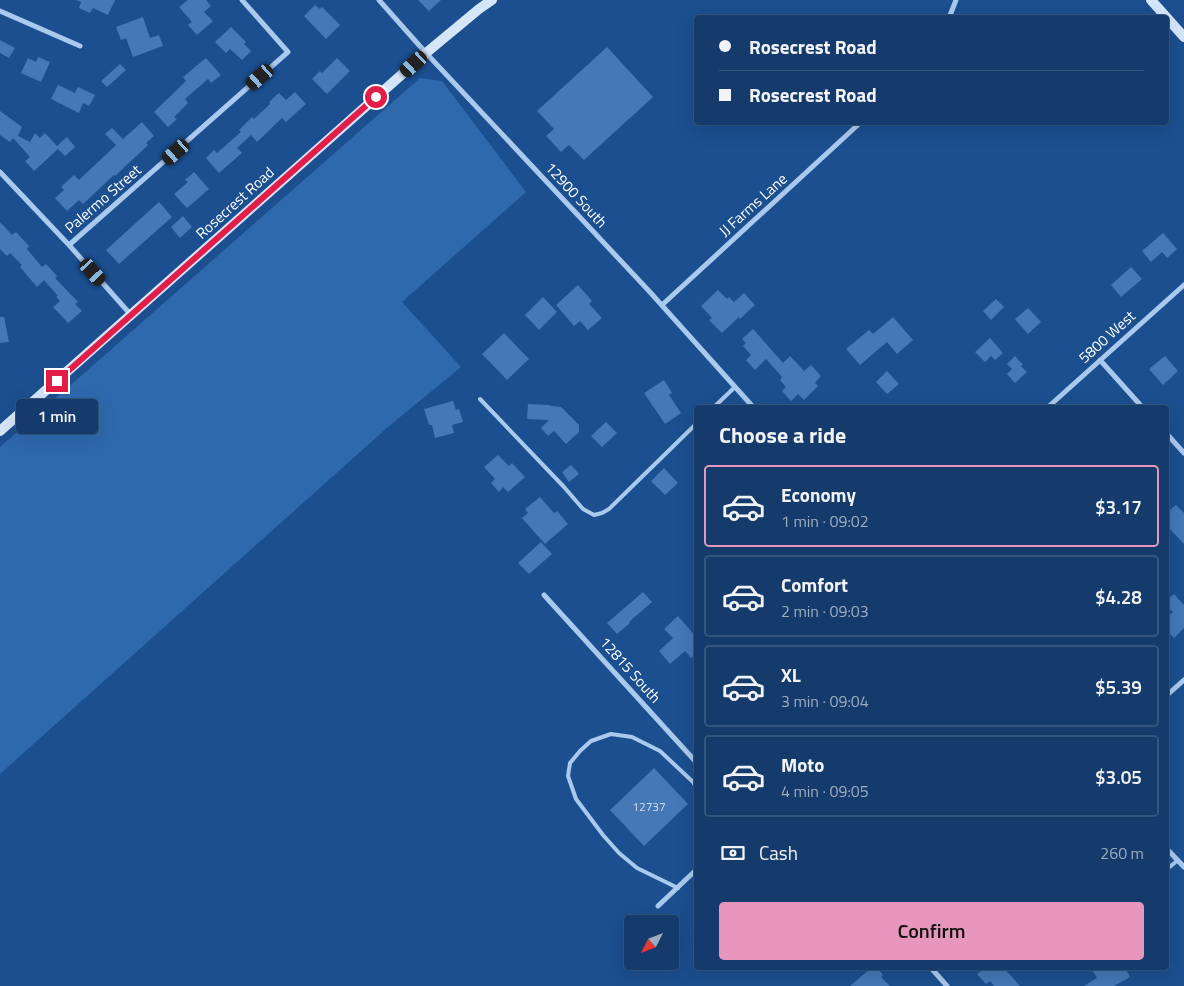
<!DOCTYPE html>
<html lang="en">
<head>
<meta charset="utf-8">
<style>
  body { margin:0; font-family:"Titillium Web",sans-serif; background:#214673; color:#f1f3f6; height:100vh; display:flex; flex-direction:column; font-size:19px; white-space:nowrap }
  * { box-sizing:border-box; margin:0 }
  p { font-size:16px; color:#9dadc1 }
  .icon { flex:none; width:28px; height:28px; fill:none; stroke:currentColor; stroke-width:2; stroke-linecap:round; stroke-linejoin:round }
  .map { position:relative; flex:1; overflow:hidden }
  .side { position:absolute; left:694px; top:405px; width:475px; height:565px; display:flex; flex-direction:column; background:#143b6b; border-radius:5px; box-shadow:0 5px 20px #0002,0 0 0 1px #33557e }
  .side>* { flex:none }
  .top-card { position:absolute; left:694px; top:15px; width:475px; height:110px; border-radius:5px; box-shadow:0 5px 20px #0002,0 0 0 1px #33557e; display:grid; align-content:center; height:110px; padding:0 25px; background:#143b6b }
  .needle { width:32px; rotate:228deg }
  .fabs { position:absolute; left:624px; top:915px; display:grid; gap:10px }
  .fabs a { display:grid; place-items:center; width:55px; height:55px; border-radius:5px; background:#143b6b; box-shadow:0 5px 20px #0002,0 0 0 1px #33557e; font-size:25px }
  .end { position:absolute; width:22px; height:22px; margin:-11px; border:6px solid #e11d48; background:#fff; box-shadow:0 0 0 2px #fff }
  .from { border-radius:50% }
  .bubble { position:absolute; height:35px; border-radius:5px; background:#143b6b; box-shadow:0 5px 20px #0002,0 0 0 1px #33557e; font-size:16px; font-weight:600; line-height:35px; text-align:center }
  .car { position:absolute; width:15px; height:30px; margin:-15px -8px; border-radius:6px; box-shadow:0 0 4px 1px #0007; background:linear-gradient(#222 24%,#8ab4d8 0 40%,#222 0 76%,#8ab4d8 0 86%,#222 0) }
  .top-card b { display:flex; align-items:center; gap:18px; height:48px; font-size:19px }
  .top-card b+b { border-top:1px solid #33557e }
  .top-card i { width:12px; height:12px; background:#f1f3f6 }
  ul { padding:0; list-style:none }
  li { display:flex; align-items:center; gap:15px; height:82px; margin:0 10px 8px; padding:0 15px; border:2px solid #33557e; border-radius:5px }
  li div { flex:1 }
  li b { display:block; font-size:19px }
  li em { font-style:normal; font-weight:600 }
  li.on { border-color:#e797bd }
  li>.icon { width:45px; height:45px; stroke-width:1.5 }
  h2 { padding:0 25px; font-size:22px; line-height:60px }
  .pay { display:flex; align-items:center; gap:12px; height:55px; padding:0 25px; font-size:19px }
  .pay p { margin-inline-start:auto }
  .action { display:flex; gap:10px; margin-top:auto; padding:10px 25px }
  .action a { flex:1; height:58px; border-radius:5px; background:#e797bd; color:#111; font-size:20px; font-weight:600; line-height:58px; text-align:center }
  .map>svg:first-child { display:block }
  .green { fill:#2e69ad }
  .building { fill:#4478b7 }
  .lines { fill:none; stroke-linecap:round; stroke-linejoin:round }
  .lane { stroke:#a9c9ee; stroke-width:4 }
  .street { stroke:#a9c9ee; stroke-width:5 }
  .secondary { stroke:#d6e6fa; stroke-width:10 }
  .route { stroke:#e11d48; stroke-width:6 }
  .labels { text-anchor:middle; stroke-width:4; stroke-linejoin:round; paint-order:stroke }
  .number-label { font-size:12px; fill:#d0dded }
  .street-label { font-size:15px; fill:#fff; stroke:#1b4f8f }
</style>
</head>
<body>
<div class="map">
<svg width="1184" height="986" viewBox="0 0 1184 986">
  <rect width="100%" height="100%" fill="#1b4f8f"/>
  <!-- green -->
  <path class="green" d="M 420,78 L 442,81 L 526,192 L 402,302 L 461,367 L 388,427 L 0,774 L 0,447 Z"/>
  <!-- building -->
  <path class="building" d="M 76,0 L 115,0 L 108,15 L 93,8 L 90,13 L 79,8 L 81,2 Z
    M 188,0 L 206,0 L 211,6 L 204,12 L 213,21 L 197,35 L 188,25 L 192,22 L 179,7 Z
    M 418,0 L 441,0 L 429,11 Z
    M 315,5 L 320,9 L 322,7 L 340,25 L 326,39 L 304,16 Z
    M 143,17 L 150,38 L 159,35 L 163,46 L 133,57 L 126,38 L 121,40 L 116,27 Z
    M 231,27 L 246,42 L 244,44 L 251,51 L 242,60 L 230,49 L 226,53 L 215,42 Z
    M 0,40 L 15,48 L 9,58 L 0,53 Z
    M 607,47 L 653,97 L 584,160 L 569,145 L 561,152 L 546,136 L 554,129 L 537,111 Z
    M 38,57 L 50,62 L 41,82 L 21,73 L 28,58 L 36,62 Z
    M 206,58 L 221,75 L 211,83 L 208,79 L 185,99 L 188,103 L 174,117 L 177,119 L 168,127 L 154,112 L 186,81 L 183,77 Z
    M 337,58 L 350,71 L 327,94 L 312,79 L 320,71 L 322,73 Z
    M 120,64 L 126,70 L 107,87 L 101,81 Z
    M 58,85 L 75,93 L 78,87 L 95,95 L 89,106 L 83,103 L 79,113 L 51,99 Z
    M 295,92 L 306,104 L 286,122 L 282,118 L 257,142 L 251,135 L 237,148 L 242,153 L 219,173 L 206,158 L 214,150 L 217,153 L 241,132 L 239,130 L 252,117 L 254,119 L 270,104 L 269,102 L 279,93 L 286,100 Z
    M 0,111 L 22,127 L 18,136 L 30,142 L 35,133 L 40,138 L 45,133 L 57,146 L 67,137 L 75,147 L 65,156 L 58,149 L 34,171 L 25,161 L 30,157 L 13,138 L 10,142 L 0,135 Z
    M 142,122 L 154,136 L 146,143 L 148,145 L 115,176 L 114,175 L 83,204 L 79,200 L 67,211 L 55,198 L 64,190 L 61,187 L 74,175 L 79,180 L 116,145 L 105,134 L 112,128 L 123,139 Z
    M 194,172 L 209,189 L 187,208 L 174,194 L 188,182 L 185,180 Z
    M 159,202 L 172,217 L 119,264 L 106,250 Z
    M 183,216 L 192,227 L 180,238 L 171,227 Z
    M 0,222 L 12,235 L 16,232 L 29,246 L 27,249 L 42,267 L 46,264 L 57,276 L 55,278 L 78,302 L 75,304 L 82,311 L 68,323 L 53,307 L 60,301 L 56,297 L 58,296 L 44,280 L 37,287 L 20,267 L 22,265 L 10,253 L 7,256 L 0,249 Z
    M 1163,233 L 1177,249 L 1167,258 L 1162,252 L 1151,262 L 1142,251 Z
    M 1131,267 L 1142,279 L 1121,297 L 1111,285 Z
    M 578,285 L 592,301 L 589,304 L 602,318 L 588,330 L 580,321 L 574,326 L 556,305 Z
    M 718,290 L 727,299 L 729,297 L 734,302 L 744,293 L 755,305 L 740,319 L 739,317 L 722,333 L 709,320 L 712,318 L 701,306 Z
    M 543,297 L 557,312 L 539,330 L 525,315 Z
    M 996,299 L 1004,307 L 991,320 L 983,311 Z
    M 1028,308 L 1041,322 L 1028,334 L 1015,319 Z
    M 0,317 L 4,317 L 9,342 L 0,343 Z
    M 893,317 L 913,340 L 897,354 L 887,342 L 860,365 L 846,349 L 869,330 L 873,334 Z
    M 753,329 L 783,363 L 790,356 L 804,371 L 811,365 L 821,376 L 815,383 L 818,386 L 804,400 L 798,394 L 791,401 L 782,391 L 786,387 L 780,380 L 782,377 L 766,359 L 755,370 L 746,360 L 751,355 L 743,346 L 746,343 L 742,339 Z
    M 504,333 L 529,359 L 507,380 L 482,354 Z
    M 990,338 L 1003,353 L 995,360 L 991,356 L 985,362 L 975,352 Z
    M 1015,356 L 1023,365 L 1021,366 L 1027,372 L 1015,383 L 1007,374 L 1012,369 L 1007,364 Z
    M 1165,356 L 1178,371 L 1163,385 L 1149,369 Z
    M 887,371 L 899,384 L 887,394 L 876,382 Z
    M 664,380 L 672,393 L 669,395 L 681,413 L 665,424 L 644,393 Z
    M 453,401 L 456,410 L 459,409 L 463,422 L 452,425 L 454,433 L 435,438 L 432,425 L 429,425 L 424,409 Z
    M 528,404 L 549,405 L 551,406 L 561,407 L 579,425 L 579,432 L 566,444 L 554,431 L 548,436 L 541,428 L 549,420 L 527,419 Z
    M 606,422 L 617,433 L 602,447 L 591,436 Z
    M 498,455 L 509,466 L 512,463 L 525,477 L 508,492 L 503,487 L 499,492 L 491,483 L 495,479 L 484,467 Z
    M 571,465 L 579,474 L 569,482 L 562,472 Z
    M 664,468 L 678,483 L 665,495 L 651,481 Z
    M 540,497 L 554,513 L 557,511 L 568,524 L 545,544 L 522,518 L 528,513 L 525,509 Z
    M 1176,505 L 1184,513 L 1184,544 L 1166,525 L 1166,513 Z
    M 541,542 L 552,554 L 529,574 L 518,563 Z
    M 643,592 L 652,602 L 629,622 L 630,623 L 617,634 L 607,623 Z
    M 1174,594 L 1184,605 L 1184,628 L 1174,638 L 1166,630 L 1166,618 L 1173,612 L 1166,605 L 1166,601 Z
    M 678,616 L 696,637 L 696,654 L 691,658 L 685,651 L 670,664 L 659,651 L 673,638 L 664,629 Z
    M 654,768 L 688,804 L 644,846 L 610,810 Z
    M 871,968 L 877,968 L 883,975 L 881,977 L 890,986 L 850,986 Z
    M 985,968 L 1004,968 L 1020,986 L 994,986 L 990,981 L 986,984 L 977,974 Z
    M 1091,968 L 1125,968 L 1130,977 L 1114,986 L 1084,986 L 1097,978 Z"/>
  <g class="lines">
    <!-- lane -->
    <path class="lane" d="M 480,399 L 564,487 L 583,509 L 594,515 L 602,513 L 609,509 L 696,424
      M 713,408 L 735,387
      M 1166,870 L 1178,860
      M 678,888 L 637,868 L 619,853 L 603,835 L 576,799 L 568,776 L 570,763 L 580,751 L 591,741 L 611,734 L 632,737 L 660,751 L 693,782 L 696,787"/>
    <!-- street -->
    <path class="street" d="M 379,0 L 426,53 L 649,291 L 754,408
      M 0,11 L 80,46
      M 949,18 L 956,0
      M 0,172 L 69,245 L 131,315
      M 69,245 L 288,52 L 242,0
      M 662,305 L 861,122
      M 1100,360 L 1143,408
      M 1047,408 L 1184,285
      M 1166,433 L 1184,453
      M 544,595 L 696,762
      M 1166,696 L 1184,680
      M 1166,848 L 1184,867
      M 658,906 L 696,870
      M 931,968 L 947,986"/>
    <!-- secondary -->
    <path class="secondary" d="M 1151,0 L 1184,37
      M 0,431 L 426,53 L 479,9 L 492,0"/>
  </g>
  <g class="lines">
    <!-- route -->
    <path class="route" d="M 57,381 L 376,97"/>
  </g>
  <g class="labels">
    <!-- number labels -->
    <g class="number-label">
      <text x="649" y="811">12737</text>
    </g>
    <!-- street labels -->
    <g class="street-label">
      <text transform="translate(576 195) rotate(47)" y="5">12900 South</text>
      <text transform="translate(103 199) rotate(-41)" y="5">Palermo Street</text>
      <text transform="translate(235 203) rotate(-42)" y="5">Rosecrest Road</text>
      <text transform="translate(753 205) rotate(-42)" y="5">JJ Farms Lane</text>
      <text transform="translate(1107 337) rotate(-42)" y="5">5800 West</text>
      <text transform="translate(630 670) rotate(48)" y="5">12815 South</text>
    </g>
  </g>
</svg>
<div class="fabs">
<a><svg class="needle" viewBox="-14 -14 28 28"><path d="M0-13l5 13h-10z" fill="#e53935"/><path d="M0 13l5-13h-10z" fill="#9dadc1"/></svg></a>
</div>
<i class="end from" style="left:376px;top:97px"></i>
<i class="end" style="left:57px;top:381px"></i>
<div class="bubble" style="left:16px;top:399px;width:82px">1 min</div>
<i class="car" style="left:414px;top:64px;rotate:228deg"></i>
<i class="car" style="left:260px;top:77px;rotate:229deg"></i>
<i class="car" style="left:176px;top:152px;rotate:229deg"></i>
<i class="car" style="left:93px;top:272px;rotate:138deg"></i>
<div class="top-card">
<b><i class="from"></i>Rosecrest Road</b>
<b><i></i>Rosecrest Road</b>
</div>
<section class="side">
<h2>Choose a ride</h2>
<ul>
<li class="on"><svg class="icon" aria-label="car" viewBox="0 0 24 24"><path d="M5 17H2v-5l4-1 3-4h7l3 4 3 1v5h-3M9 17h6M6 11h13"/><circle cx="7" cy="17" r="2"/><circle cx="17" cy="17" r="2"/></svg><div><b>Economy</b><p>1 min · 09:02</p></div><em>$3.17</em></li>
<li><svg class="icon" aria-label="car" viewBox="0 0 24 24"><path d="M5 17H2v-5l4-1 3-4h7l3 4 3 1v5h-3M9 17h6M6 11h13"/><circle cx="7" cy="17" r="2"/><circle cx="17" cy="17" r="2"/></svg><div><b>Comfort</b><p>2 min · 09:03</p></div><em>$4.28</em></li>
<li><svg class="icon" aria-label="car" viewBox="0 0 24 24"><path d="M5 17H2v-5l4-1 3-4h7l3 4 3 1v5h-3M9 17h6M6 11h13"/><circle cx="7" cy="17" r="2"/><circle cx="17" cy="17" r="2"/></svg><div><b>XL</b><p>3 min · 09:04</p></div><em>$5.39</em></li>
<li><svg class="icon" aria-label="car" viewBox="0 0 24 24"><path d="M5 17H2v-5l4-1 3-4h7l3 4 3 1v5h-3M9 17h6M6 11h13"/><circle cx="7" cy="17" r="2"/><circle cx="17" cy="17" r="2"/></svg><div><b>Moto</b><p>4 min · 09:05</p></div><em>$3.05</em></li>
</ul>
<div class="pay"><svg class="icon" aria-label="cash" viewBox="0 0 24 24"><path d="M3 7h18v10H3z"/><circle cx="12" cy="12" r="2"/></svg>Cash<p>260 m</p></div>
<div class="action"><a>Confirm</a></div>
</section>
</div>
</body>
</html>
